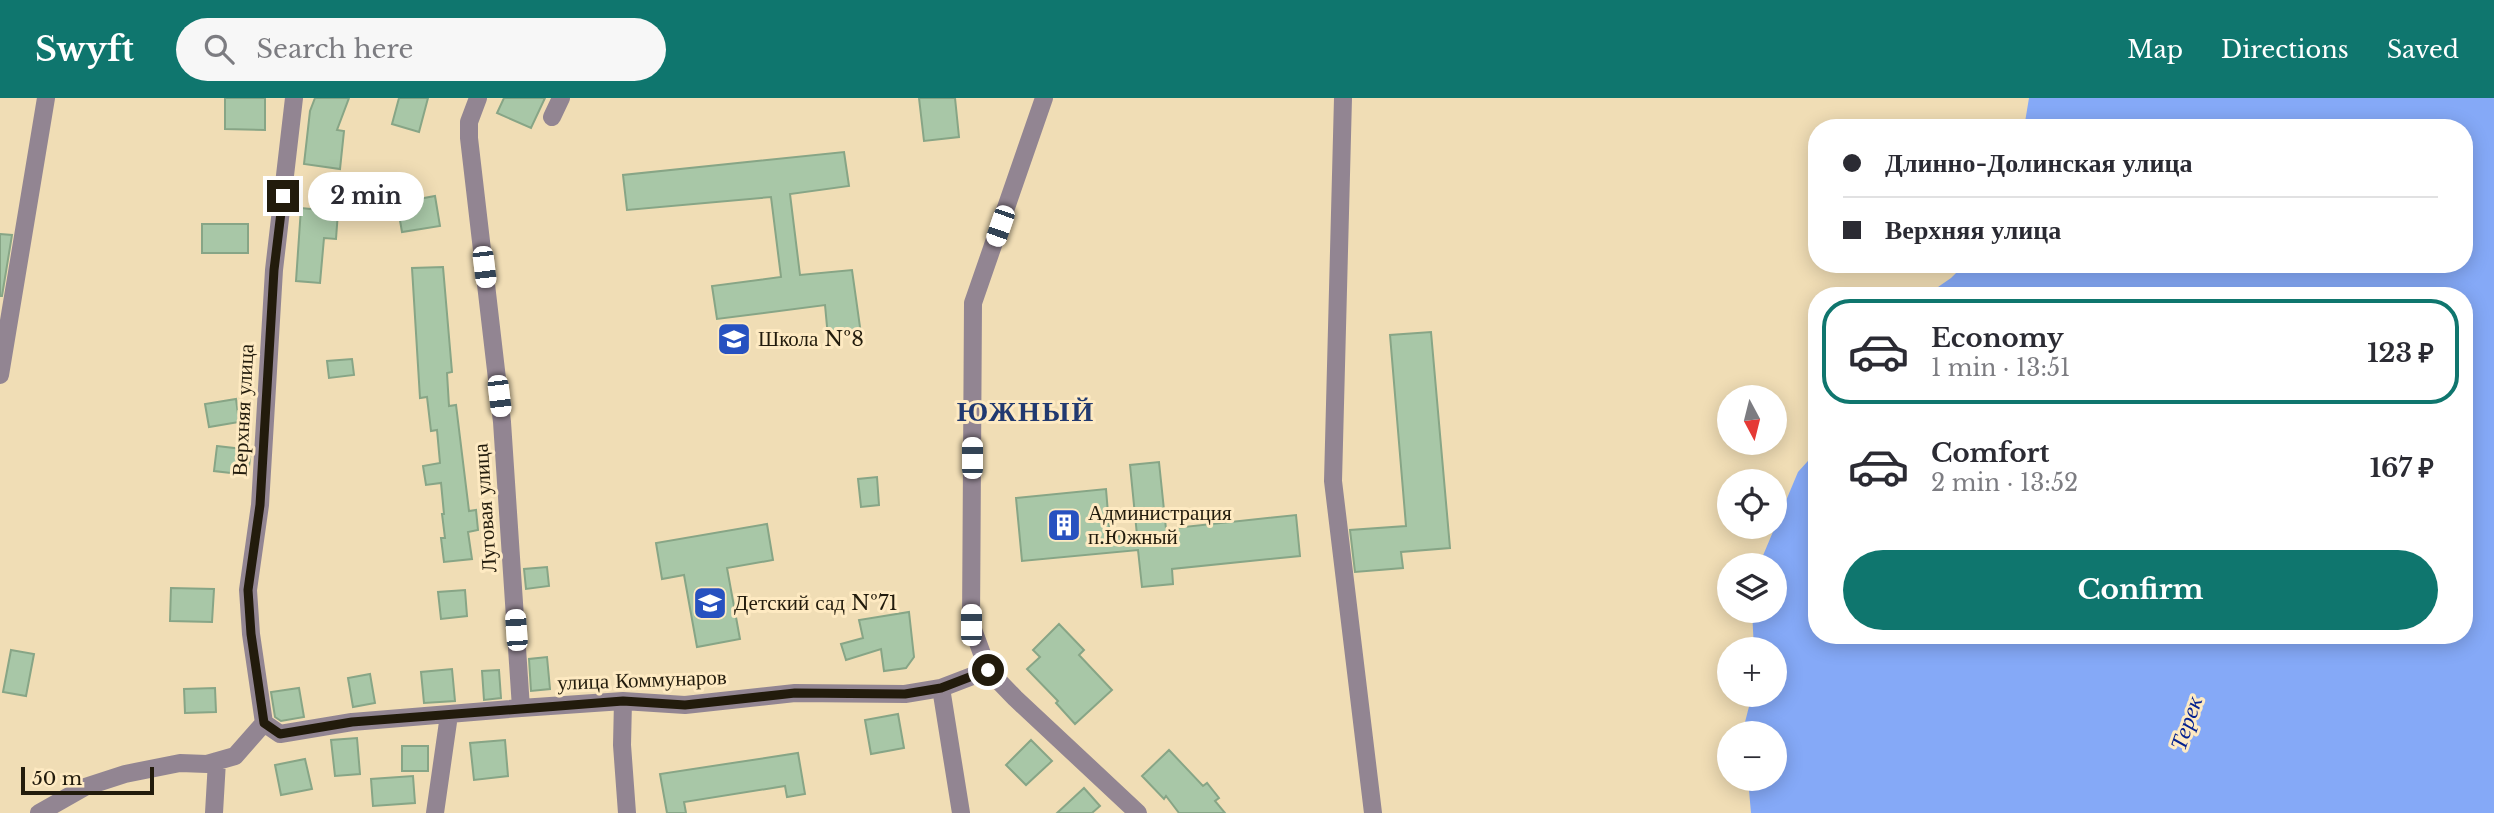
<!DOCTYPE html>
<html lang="en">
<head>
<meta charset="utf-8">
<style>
  body { margin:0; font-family:"Libre Baskerville",serif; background:#f7f7f7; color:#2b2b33; height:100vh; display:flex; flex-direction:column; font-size:26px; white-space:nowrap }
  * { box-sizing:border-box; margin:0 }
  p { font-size:23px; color:#7c7c81 }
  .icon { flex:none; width:38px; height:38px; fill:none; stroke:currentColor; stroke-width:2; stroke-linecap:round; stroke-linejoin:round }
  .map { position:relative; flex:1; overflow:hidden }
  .side { position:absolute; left:1808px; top:189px; width:665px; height:357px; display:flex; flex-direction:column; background:#fff; border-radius:28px; box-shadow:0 4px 18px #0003 }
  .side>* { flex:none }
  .hud { position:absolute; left:1808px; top:21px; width:665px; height:154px; border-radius:28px; box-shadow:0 4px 18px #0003; display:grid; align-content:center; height:154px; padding:0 35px; background:#fff }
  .needle { width:46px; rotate:173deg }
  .controls { position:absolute; left:1717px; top:287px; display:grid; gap:14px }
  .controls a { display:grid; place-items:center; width:70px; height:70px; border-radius:50%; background:#fff; box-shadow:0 4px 18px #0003; font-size:35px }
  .scale { position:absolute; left:21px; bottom:18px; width:133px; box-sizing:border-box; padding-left:7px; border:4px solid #221b0c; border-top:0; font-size:19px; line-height:24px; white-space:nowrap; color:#221b0c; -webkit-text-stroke:5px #feeac2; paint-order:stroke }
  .end { position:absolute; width:32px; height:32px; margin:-16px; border:9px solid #221b0c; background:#fff; box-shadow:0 0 0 4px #fff }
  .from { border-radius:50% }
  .bubble { position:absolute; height:49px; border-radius:24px; background:#fff; box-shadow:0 4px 18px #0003; font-size:23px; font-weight:800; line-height:49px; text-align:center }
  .car { position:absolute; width:21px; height:42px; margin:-21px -10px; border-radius:9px; box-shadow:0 0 5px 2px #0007; background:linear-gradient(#fff 24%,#345 0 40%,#fff 0 76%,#345 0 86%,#fff 0) }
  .hud b { display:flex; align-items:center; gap:24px; height:66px; font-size:26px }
  .hud b+b { border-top:2px solid #e1e1e2 }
  .hud i { width:18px; height:18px; background:#2b2b33 }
  ul { padding:12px 0 0; list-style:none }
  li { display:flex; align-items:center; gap:21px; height:105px; margin:0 14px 10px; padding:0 21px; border:4px solid transparent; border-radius:28px }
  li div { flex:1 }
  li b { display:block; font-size:26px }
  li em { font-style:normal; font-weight:800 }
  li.selected { border-color:#0f766e }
  li>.icon { width:63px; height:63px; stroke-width:1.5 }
  .action { display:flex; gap:14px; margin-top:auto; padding:14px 35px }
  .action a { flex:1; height:80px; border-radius:42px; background:#0f766e; color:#fff; font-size:28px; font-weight:800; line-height:80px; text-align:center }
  header { display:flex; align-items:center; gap:42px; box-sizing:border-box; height:98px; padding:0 35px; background:#0f766e; color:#fff }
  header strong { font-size:33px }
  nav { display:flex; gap:38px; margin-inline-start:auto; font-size:24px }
  .search { width:490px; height:63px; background:#f7f7f7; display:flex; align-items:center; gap:18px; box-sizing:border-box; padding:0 24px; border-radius:38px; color:#7c7c81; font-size:26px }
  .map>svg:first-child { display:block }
  .water { fill:#85a9f7 }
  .building { fill:#a8c7a7; stroke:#87a586; stroke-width:2 }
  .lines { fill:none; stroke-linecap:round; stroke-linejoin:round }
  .minor { stroke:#928592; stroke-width:18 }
  .route { stroke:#221b0c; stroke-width:9 }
  .labels { text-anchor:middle; stroke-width:6; stroke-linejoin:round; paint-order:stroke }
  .poi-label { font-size:21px; fill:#221b0c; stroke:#feeac2; text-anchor:start }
  .street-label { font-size:21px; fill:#221b0c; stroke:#feeac2 }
  .water-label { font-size:23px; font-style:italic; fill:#04218f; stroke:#feeac2 }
  .district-label { font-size:28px; font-weight:bold; letter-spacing:2px; fill:#213970; stroke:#feeac2 }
</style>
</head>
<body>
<header>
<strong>Swyft</strong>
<div class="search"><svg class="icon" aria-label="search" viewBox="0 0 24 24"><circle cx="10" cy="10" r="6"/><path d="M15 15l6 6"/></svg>Search here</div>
<nav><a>Map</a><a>Directions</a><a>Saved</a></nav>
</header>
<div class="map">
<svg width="2494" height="715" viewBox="0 0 2494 715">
  <rect width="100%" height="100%" fill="#f0ddb5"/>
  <!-- water -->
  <path class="water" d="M 2029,0 L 2494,0 L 2494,715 L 1751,715 L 1748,681 L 1774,681 L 1774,635 L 1745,635 L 1745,624 L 1752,597 L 1774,597 L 1774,551 L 1754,551 L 1752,513 L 1774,513 L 1774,467 L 1759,467 L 1798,374 L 1816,354 L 1816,537 L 2464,537 L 2464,198 L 1925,198 L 1951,180 L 1965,166 L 2464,166 L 2464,30 L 2024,30 Z"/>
  <!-- building -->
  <path class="building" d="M 225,0 L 265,0 L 265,32 L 225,31 Z
    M 315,0 L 349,0 L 337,32 L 344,33 L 340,71 L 304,66 L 310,13 Z
    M 399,0 L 428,0 L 419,34 L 392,26 Z
    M 504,0 L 545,0 L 531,30 L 497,15 Z
    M 919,0 L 955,0 L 959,39 L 924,43 Z
    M 844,54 L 849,88 L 790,96 L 800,177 L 852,172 L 861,236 L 828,239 L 825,207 L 717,221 L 712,188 L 781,179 L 771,99 L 627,112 L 623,77 Z
    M 435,98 L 440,128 L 402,134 L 397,105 Z
    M 301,110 L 338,114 L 336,141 L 324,140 L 320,185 L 296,183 Z
    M 202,126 L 248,126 L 248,155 L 202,155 Z
    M 0,136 L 12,137 L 2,198 L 0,198 Z
    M 443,169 L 452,274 L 447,275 L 449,308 L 456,307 L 469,413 L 476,412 L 478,432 L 468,434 L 472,461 L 444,464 L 441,440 L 445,440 L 442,416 L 444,416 L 441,385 L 426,387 L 423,368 L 440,365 L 437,332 L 431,333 L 427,299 L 420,300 L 412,170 Z
    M 1431,234 L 1450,450 L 1401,454 L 1403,470 L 1355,474 L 1350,432 L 1406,428 L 1390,237 Z
    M 352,261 L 354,277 L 329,280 L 327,263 Z
    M 236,301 L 239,324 L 209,329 L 205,306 Z
    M 217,348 L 251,352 L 248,377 L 214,373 Z
    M 1159,364 L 1166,431 L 1296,417 L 1300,458 L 1172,471 L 1173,486 L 1142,489 L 1138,452 L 1022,463 L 1016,400 L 1106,391 L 1110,439 L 1137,437 L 1130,367 Z
    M 877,379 L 879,407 L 861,409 L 858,381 Z
    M 767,426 L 773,462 L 727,470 L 740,541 L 697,549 L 684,477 L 662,481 L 656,445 Z
    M 547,469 L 549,488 L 526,491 L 524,471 Z
    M 171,490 L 214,491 L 212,524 L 170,523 Z
    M 465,492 L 467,518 L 441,521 L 438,494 Z
    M 909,514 L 914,559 L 906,570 L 884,573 L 881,551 L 846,562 L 841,546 L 863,540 L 859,522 Z
    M 1059,526 L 1084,552 L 1079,557 L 1112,592 L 1075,626 L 1056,605 L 1058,603 L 1027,571 L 1040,559 L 1033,552 Z
    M 11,552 L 34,556 L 26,598 L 3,594 Z
    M 547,559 L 550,591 L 531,593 L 529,561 Z
    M 452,571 L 455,603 L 424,605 L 421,574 Z
    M 499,572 L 501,600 L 484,602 L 482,573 Z
    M 370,576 L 375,605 L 353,609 L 348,580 Z
    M 215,590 L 216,614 L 185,615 L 184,591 Z
    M 299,590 L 304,619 L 281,623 L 275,619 L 271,594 Z
    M 898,616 L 904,650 L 871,656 L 865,622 Z
    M 357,640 L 360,676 L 335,678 L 331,642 Z
    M 505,642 L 508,678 L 474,682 L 470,645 Z
    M 1031,642 L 1052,663 L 1026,687 L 1006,667 Z
    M 402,648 L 428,648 L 428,673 L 402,673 Z
    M 1169,652 L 1203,688 L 1207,685 L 1219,700 L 1215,703 L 1225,715 L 1179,715 L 1166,698 L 1164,701 L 1142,678 Z
    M 798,655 L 805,696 L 787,699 L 785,688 L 684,704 L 686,715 L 667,715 L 660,676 Z
    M 305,661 L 312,691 L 281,697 L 275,667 Z
    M 413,678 L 415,705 L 373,708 L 371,681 Z
    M 1084,690 L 1100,708 L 1092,715 L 1057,715 Z"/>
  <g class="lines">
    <!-- minor -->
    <path class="minor" d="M 478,0 L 469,24 L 469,40 L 502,324 L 521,610
      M 1044,0 L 973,205 L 971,526 L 988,572 L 1015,600 L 1138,715
      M 1343,0 L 1333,383 L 1373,715
      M 552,19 L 561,0
      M 0,277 L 46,0
      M 623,603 L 622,647 L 627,715
      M 264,625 L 280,636 L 352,624 L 521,610 L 623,603 L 685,607 L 795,595 L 905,596 L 941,590
      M 264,625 L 251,536 L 248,492 L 260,407 L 274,172 L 294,0
      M 39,715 L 85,689 L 125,676 L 180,665 L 207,666 L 235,658 L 264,625
      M 214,715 L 217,663
      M 435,715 L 449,617
      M 961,715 L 941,590 L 988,572"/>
  </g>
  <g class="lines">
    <!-- route -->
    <path class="route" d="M 283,98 L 274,172 L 260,407 L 248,492 L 251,536 L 264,625 L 280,636 L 352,624 L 623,603 L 685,607 L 795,595 L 905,596 L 941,590 L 988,572"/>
  </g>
  <!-- icons -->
  <defs>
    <g id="school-square" transform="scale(1.75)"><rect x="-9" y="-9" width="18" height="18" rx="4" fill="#2751c0" stroke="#feeac2"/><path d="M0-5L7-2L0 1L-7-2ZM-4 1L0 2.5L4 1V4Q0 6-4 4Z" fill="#fff"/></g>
    <g id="building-square" transform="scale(1.75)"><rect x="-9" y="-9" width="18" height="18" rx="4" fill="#2751c0" stroke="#feeac2"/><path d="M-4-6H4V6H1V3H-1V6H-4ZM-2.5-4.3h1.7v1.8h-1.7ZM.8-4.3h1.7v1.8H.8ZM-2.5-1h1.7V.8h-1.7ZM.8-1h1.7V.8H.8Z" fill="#fff"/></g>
  </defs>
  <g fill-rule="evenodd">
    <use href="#school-square" x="734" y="241"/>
    <use href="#building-square" x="1064" y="427"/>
    <use href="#school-square" x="710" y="505"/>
  </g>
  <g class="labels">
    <!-- poi labels -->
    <g class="poi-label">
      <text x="758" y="248">Школа №8</text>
      <text x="1088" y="422">Администрация<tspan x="1088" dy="24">п.Южный</tspan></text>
      <text x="734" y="512">Детский сад №71</text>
    </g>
    <!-- street labels -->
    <g class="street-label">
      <text transform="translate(243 312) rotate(-87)" y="7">Верхняя улица</text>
      <text transform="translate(485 410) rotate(-94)" y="7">Луговая улица</text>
      <text transform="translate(642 582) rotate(-2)" y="7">улица Коммунаров</text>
    </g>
    <!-- water labels -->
    <g class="water-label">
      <text transform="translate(2186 625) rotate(-71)" y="8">Терек</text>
    </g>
    <!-- district labels -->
    <g class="district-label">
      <text x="1026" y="323">ЮЖНЫЙ</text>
    </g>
  </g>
</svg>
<div class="controls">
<a><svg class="needle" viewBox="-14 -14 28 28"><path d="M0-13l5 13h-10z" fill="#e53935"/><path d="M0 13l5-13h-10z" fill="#7c7c81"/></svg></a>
<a><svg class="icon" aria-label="locate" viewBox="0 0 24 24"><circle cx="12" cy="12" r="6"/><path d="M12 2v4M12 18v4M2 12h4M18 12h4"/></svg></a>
<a><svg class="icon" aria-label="layers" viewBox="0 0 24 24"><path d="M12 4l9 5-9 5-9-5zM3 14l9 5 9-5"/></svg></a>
<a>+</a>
<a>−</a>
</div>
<div class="scale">50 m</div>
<i class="end from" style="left:988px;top:572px"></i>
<i class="end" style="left:283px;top:98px"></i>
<div class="bubble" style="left:308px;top:74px;width:116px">2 min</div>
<i class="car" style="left:1000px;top:128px;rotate:199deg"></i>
<i class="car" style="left:484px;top:169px;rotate:173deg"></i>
<i class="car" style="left:499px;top:298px;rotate:173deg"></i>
<i class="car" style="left:972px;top:360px;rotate:0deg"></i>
<i class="car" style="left:971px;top:527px;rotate:0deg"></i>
<i class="car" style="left:516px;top:532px;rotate:356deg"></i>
<div class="hud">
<b><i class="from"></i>Длинно-Долинская улица</b>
<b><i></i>Верхняя улица</b>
</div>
<section class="side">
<ul>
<li class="selected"><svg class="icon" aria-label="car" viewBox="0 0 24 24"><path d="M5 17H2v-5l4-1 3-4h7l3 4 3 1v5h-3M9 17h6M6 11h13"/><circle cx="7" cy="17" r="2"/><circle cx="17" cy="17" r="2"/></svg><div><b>Economy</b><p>1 min · 13:51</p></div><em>123 ₽</em></li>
<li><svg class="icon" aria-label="car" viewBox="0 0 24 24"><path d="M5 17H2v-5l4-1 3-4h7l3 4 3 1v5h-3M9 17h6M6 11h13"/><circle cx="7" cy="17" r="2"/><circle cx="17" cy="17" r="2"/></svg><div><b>Comfort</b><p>2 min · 13:52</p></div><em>167 ₽</em></li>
</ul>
<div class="action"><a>Confirm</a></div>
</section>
</div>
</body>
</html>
